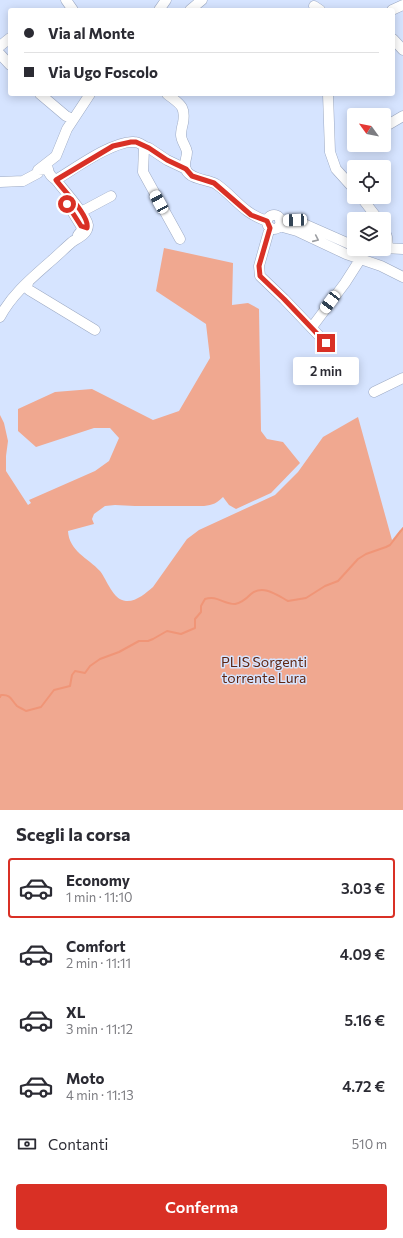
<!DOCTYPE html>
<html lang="it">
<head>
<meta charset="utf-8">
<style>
  body { margin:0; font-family:Commissioner,sans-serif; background:#f7f7f7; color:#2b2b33; height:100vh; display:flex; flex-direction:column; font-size:15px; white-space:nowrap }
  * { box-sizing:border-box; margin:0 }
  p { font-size:13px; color:#7c7c81 }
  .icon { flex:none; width:22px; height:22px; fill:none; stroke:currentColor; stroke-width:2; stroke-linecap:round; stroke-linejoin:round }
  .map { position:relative; height:810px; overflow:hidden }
  .details { display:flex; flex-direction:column; background:#fff; flex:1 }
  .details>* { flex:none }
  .banner { position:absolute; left:8px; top:8px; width:387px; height:88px; border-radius:4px; box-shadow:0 2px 10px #0003; display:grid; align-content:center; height:88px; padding:0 16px; background:#fff }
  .needle { width:26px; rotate:303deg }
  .fabs { position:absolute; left:347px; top:108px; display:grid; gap:8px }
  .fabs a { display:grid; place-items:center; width:44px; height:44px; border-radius:4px; background:#fff; box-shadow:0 2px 10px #0003; font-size:20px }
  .end { position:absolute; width:18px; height:18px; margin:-9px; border:5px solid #d93025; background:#fff; box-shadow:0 0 0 2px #fff }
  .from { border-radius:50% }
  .bubble { position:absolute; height:28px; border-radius:4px; background:#fff; box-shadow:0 2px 10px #0003; font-size:13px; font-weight:600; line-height:28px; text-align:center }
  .car { position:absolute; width:12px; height:24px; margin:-12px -6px; border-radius:5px; box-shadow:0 0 3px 1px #0007; background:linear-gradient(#fff 24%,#345 0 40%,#fff 0 76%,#345 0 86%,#fff 0) }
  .banner b { display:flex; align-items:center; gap:14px; height:38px; font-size:15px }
  .banner b+b { border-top:1px solid #e1e1e2 }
  .banner i { width:10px; height:10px; background:#2b2b33 }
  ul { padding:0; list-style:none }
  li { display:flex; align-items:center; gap:12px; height:60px; margin:0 8px 6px; padding:0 8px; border:2px solid transparent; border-radius:4px }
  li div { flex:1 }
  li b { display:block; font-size:15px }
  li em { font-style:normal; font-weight:600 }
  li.active { border-color:#d93025 }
  li>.icon { width:36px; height:36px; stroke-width:1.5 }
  h2 { padding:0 16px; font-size:18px; line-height:48px }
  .pay { display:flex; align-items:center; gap:10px; height:44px; padding:0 16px; font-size:15px }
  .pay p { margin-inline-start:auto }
  .primary-button { display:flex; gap:8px; margin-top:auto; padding:8px 16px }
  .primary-button a { flex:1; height:46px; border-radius:4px; background:#d93025; color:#fff; font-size:16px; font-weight:600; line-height:46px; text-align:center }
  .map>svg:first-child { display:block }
  .green { fill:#f0a890 }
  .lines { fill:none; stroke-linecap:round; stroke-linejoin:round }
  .stream { stroke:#f09577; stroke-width:2 }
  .minor-casing { stroke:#9ca9c3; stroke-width:11 }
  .minor { stroke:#fff; stroke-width:10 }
  .oneway { stroke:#9d9fa3 }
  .route { stroke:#d93025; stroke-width:5 }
  .labels { text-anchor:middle; stroke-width:3; stroke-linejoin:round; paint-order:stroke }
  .park-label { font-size:14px; fill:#5f2612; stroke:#d6e4ff }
</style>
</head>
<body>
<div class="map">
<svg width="403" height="810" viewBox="0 0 403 810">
  <rect width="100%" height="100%" fill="#d6e4ff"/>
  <!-- green -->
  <path class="green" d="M 164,248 L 233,263 L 232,305 L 248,303 L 259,309 L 261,431 L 267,439 L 283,442 L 300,463 L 271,493 L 236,509 L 229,505 L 223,497 C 217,503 213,505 204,506 L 135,506 L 115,505 L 105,506 L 94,514 L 92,519 L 94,524 L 68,531 C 69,551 88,558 100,571 C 107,580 113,600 126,601 C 136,602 146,593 153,587 L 187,539 L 199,530 L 275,495 L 298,472 L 323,437 L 358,417 L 392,540 L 400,530 L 403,529 L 403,810 L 0,810 L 0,415 L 4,423 L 8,441 L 6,456 L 6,471 L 28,505 L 31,503 L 29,500 L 95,471 L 109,461 L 119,438 L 110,428 L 94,428 L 36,447 L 18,431 L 18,409 L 55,392 L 92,389 L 153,420 L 179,411 L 210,358 L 206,324 L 156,291 Z"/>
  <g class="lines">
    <!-- stream -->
    <path class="stream" d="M 0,697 L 1,695 C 11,694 11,700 17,706 C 20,708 23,709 26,711 L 41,707 L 54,690 L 70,686 L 72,675 L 75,671 L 85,673 L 90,666 L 100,659 L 119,652 L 139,641 L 148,641 L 153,639 L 167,631 L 181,634 L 195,628 L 195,619 L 201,612 L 201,606 L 205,599 C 217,595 223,604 235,604 C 241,603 247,598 251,594 C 263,584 277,595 288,601 L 306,598 L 325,586 L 338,581 L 358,559 L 366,554 L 386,547 L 390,545 L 403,528"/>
    <!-- minor casing -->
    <g class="minor-casing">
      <path id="minor" d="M 66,0 L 73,10
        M 314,6 L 320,10
        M 159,10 L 166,0
        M 190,10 L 202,0
        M 392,10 L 403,5
        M 393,39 L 403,50
        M 0,46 L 10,38
        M 0,54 L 10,65
        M 40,94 L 66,116 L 73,119
        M 167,94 C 180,104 186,106 183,123 C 182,127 181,131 181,135 C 181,141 186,146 187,152 C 187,159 183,163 186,170 C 191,180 207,179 216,184 C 235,197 242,213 267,221
        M 328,94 L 330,152 L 336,169 L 354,189
        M 386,126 L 403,116
        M 56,180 C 74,169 114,140 134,142 C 139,142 142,145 146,147
        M 0,182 L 23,181 L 38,173 L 38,170 L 56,156 L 67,129 L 90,94
        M 361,197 L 378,219
        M 67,203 L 81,226 L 82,230 L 78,235
        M 81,212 L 111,196
        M267 222a7 7 0 1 1 14 0a7 7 0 1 1-14 0Z
        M 280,221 L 295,220 L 354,246
        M 279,226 L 297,231 L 346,254 L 381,266 L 403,277
        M 270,227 L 259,266 L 260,276 L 284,299 L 326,343
        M 384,229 L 387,237 L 388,248
        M 180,239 L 143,172 L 144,149 L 146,147 L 149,148 L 167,160 L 186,169
        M 384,248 L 403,249
        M 28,283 L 27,287 L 29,290 L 95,330
        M 0,317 C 12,294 33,277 51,261 C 58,255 65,248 72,242 C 78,238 88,234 88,225 C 87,216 62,188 56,180 C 52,177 49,175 48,169 L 38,170
        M 312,327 L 345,283 L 361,258
        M 374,392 L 403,378"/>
    </g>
    <!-- minor -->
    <use href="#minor" class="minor"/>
  </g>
  <!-- one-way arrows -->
  <defs><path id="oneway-chevron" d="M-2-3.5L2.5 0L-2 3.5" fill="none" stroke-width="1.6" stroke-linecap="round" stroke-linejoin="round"/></defs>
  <use class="oneway" href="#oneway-chevron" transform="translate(316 239) rotate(24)"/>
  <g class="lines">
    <!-- route -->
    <path class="route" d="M 67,204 L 81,226 L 87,228 C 90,216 63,190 56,180 L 113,146 L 131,142 L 136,142 L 149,148 L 167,160 L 186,169 L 192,176 L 214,183 L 251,215 L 267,221 L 270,228 L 259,266 L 260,276 L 284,299 L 326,343"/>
  </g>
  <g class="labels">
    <!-- park labels -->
    <g class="park-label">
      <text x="264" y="667">PLIS Sorgenti<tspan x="264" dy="16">torrente Lura</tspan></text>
    </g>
  </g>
</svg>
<div class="fabs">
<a><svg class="needle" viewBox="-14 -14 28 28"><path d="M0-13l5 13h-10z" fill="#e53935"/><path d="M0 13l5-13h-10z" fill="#7c7c81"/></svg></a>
<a><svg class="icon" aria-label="locate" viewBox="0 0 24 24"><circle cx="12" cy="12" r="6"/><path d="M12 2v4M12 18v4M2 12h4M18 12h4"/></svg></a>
<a><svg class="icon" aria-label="layers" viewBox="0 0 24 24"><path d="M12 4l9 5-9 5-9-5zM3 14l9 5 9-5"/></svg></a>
</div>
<i class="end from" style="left:67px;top:204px"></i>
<i class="end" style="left:326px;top:343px"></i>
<div class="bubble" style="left:293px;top:357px;width:66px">2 min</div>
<i class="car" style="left:159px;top:202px;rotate:331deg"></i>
<i class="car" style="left:295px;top:220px;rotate:268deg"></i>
<i class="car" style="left:330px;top:302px;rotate:217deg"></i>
<div class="banner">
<b><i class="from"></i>Via al Monte</b>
<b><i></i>Via Ugo Foscolo</b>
</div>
</div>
<section class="details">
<h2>Scegli la corsa</h2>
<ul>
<li class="active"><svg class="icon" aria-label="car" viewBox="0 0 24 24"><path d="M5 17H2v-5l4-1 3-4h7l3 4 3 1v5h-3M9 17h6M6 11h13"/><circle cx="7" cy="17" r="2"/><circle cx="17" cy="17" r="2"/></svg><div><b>Economy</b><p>1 min · 11:10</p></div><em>3.03 €</em></li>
<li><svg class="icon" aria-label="car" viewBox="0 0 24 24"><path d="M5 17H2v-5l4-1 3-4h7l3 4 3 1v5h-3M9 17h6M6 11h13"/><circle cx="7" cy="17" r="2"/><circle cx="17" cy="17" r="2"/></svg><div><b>Comfort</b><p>2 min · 11:11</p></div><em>4.09 €</em></li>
<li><svg class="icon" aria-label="car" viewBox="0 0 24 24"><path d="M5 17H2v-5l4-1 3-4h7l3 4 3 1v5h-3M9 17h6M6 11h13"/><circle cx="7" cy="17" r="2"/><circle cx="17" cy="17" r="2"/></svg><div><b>XL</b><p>3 min · 11:12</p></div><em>5.16 €</em></li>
<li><svg class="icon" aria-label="car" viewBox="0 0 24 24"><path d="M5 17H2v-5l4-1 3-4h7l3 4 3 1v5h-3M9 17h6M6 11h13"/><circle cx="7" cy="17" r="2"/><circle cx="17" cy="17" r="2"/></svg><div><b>Moto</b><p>4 min · 11:13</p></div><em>4.72 €</em></li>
</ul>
<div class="pay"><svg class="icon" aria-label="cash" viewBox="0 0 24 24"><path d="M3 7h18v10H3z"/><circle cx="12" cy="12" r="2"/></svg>Contanti<p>510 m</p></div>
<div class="primary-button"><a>Conferma</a></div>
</section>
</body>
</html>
